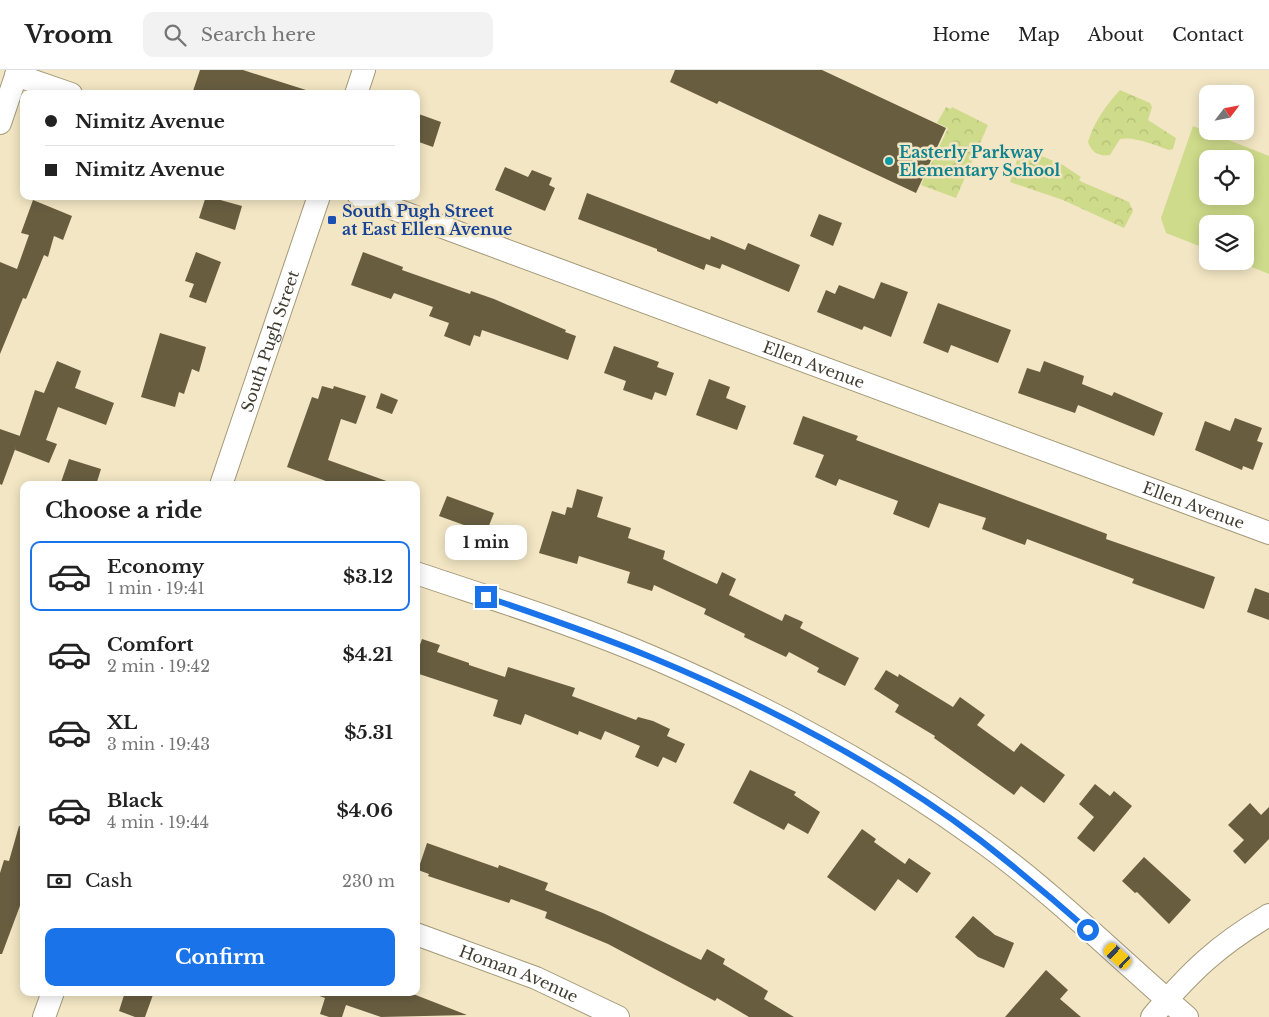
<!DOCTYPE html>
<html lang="en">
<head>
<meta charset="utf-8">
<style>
  body { margin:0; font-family:"Libre Baskerville",serif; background:#f2f2f2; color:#222; height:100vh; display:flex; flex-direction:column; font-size:19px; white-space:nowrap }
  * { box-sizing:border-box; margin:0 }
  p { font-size:16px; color:#767676 }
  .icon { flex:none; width:28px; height:28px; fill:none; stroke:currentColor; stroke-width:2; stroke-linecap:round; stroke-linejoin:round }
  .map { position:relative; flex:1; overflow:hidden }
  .drawer { position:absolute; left:20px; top:411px; width:400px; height:515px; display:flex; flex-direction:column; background:#fff; border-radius:10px; box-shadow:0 2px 12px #0003 }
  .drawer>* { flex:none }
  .top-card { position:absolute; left:20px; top:20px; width:400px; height:110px; border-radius:10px; box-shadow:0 2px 12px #0003; display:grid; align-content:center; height:110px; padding:0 25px; background:#fff }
  .needle { width:32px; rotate:58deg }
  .fabs { position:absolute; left:1199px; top:15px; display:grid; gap:10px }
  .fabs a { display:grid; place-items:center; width:55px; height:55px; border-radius:10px; background:#fff; box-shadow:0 2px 12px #0003; font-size:25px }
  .end { position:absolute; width:22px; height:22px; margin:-11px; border:6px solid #1a73e8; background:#fff; box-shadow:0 0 0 2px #fff }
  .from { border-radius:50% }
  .bubble { position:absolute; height:35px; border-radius:10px; background:#fff; box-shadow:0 2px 12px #0003; font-size:16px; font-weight:800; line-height:35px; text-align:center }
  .car { position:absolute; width:15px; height:30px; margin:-15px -8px; border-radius:6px; box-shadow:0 0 4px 1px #0007; background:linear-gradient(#f5c518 24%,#345 0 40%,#f5c518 0 76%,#345 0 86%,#f5c518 0) }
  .top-card b { display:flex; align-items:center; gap:18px; height:48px; font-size:19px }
  .top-card b+b { border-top:1px solid #e0e0e0 }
  .top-card i { width:12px; height:12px; background:#222 }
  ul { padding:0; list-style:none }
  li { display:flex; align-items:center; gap:15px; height:70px; margin:0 10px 8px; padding:0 15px; border:2px solid transparent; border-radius:10px }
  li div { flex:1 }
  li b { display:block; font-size:19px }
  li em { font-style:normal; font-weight:800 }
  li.on { border-color:#1a73e8 }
  li>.icon { width:45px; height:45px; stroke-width:1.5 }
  h2 { padding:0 25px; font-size:22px; line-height:60px }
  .pay { display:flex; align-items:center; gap:12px; height:55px; padding:0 25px; font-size:19px }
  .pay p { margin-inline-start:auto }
  .action { display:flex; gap:10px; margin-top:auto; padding:10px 25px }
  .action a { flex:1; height:58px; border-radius:10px; background:#1a73e8; color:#fff; font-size:20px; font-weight:800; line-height:58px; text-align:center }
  header { display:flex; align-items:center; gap:30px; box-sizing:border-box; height:70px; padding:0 25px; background:#fff; border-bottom:1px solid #e0e0e0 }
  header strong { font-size:24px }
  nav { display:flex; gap:28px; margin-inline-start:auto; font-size:18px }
  .search { width:350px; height:45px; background:#f2f2f2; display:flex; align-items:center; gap:12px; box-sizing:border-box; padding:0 18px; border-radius:10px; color:#767676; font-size:19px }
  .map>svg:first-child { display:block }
  .grass { fill:#cedb8a; fill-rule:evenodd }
  .park { fill:url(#park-crowns) }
  .building { fill:#685d3f }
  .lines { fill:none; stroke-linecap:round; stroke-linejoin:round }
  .minor-casing { stroke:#a39878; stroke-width:24 }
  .minor { stroke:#fff; stroke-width:22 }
  .route { stroke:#1a73e8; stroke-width:6 }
  .culture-dot { fill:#0f9aa8; stroke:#f2e6c4; stroke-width:2 }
  .transit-dot { fill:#1a4fb4; stroke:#f2e6c4; stroke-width:2 }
  .labels { text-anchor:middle; stroke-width:5; stroke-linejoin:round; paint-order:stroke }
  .culture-label { font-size:16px; font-weight:bold; fill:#0d838f; stroke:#f2e6c4; text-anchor:start }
  .transit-label { font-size:16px; font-weight:bold; fill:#164399; stroke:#f2e6c4; text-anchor:start }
  .street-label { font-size:16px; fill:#413c2f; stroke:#f2e6c4 }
</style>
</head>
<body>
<header>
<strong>Vroom</strong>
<div class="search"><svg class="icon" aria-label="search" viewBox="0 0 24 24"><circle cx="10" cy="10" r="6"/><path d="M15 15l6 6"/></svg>Search here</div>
<nav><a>Home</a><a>Map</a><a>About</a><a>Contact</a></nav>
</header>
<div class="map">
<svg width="1269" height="947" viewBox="0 0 1269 947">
  <defs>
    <pattern id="park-crowns" width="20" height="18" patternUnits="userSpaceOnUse" patternTransform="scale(1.25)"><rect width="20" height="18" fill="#cedb8a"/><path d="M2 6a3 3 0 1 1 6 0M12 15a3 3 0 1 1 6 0" fill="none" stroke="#b2bd77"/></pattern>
  </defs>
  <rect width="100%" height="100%" fill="#f2e6c4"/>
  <!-- grass -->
  <path class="grass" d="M 1193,56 L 1269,86 L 1269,204 L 1237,191 L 1245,191 L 1245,154 L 1208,154 L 1207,179 L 1166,163 L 1161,148 ZM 1208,89 L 1245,89 L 1245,126 L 1208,126 Z"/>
  <!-- park -->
  <path class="park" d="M 1120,20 L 1150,33 L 1152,37 L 1148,50 L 1176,68 L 1173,79 L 1169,80 C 1155,75 1134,66 1120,69 L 1110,85 C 1100,87 1091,82 1088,72 C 1094,52 1106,35 1120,20 Z
    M 946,37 L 951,39 L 952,37 L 988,55 L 956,128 L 921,115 L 948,58 L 937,53 Z
    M 1025,79 L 1063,95 L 1081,107 L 1079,110 L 1082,112 L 1129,132 L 1133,141 L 1124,158 L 1063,130 L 1010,112 L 1018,87 Z"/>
  <!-- building -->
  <path class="building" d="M 200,0 L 243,0 L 306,20 L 306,24 L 192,24 Z
    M 675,0 L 822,0 L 946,58 L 916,123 L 719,31 L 717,34 L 670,12 Z
    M 416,43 L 441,52 L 433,77 L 416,71 Z
    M 505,97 L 528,107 L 532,100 L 552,108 L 549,115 L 555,118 L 545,141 L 495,120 Z
    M 587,123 L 710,170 L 711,166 L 745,180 L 748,173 L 800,195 L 789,222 L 722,194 L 720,199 L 706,194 L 704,200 L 657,181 L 657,179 L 578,149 Z
    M 206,126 L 242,136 L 235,160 L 199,148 Z
    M 33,130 L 72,146 L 63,170 L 54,166 L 48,187 L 44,185 L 26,229 L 23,228 L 0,284 L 0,192 L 17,199 L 29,165 L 21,163 Z
    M 819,144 L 842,153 L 833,176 L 810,166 Z
    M 196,182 L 221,192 L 206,233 L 189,227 L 194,214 L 185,211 Z
    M 363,182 L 403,197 L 402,200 L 470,224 L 471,221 L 494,229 L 566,260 L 565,262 L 576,266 L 568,290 L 482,260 L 480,267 L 474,265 L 470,276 L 444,266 L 449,253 L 429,246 L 433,237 L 394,223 L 391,229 L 351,215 Z
    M 881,212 L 908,222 L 891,267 L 864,256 L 862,260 L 817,242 L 826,220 L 835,224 L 839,215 L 874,229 Z
    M 938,233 L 1011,260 L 998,293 L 951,275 L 948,283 L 923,273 Z
    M 160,263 L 206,277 L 199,302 L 192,299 L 184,324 L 179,322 L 175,337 L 141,327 Z
    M 614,276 L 659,292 L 657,297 L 674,303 L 666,326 L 655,322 L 652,330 L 623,320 L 626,311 L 604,303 Z
    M 57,291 L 81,301 L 75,318 L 114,333 L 106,355 L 58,337 L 46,370 L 57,374 L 49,393 L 15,380 L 35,320 L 44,323 Z
    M 1044,291 L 1084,306 L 1082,314 L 1112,326 L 1114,322 L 1163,343 L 1154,366 L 1078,335 L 1075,343 L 1018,323 L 1027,298 L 1040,302 Z
    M 709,309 L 730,317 L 726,328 L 746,336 L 737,360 L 696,345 Z
    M 322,316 L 333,319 L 334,316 L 366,326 L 356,354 L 341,349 L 328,390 L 392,413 L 392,415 L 337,415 L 287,397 L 312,327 L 318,329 Z
    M 381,323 L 398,330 L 392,344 L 376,338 Z
    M 803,346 L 858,366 L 856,370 L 1107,464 L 1106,469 L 1215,507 L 1204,539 L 1132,513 L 1134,509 L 1027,469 L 1025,475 L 982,459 L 986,448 L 939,433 L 929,458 L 893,444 L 898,431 L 839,409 L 836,416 L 815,407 L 824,385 L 793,374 Z
    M 1235,348 L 1262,358 L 1257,371 L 1263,373 L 1253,400 L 1243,396 L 1242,400 L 1195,380 L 1205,351 L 1230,361 Z
    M 0,359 L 20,366 L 2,415 L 0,414 Z
    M 69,389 L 101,399 L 96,415 L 60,415 Z
    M 577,419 L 603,427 L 597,447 L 631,458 L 628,468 L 665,481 L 663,489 L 717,514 L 722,502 L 736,509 L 729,525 L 782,551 L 785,544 L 803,552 L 800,558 L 859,588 L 845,616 L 817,602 L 819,598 L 789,582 L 786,587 L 744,567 L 745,564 L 704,544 L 706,539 L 654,515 L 652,521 L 627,513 L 630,502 L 579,486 L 577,494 L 539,483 L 552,441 L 565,445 L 567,437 L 572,438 Z
    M 447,426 L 494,443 L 486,463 L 439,446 Z
    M 1255,518 L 1269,523 L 1269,550 L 1247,542 Z
    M 422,569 L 440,575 L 437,582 L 469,593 L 469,595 L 505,607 L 508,597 L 575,618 L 572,626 L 636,650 L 638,647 L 653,651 L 670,659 L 667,666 L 685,674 L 676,693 L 663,687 L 658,697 L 635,687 L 640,676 L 605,661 L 601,670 L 579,661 L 578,665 L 525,644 L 521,655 L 493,646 L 498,630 L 416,603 L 416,586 Z
    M 886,600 L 898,607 L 899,604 L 953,637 L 960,627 L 985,645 L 977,655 L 1014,682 L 1021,673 L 1065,705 L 1044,733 L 1021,716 L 1014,725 L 934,668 L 935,666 L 895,642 L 899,635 L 874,619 Z
    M 750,700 L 796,722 L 794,725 L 820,742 L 808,764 L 788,753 L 784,760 L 733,733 Z
    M 1095,714 L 1110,726 L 1114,721 L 1132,736 L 1094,782 L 1077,768 L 1094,747 L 1079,734 Z
    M 1250,733 L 1261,745 L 1269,737 L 1269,769 L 1245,794 L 1233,781 L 1244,770 L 1228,755 Z
    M 19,756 L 24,757 L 24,825 L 2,884 L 0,884 L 0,803 L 4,790 L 9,791 Z
    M 862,759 L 876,769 L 874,772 L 905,794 L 909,788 L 931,803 L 917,823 L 898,809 L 875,841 L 827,807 Z
    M 427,773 L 498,798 L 499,795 L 548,813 L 545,820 L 603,843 L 701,890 L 707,879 L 725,889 L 723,894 L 768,921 L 764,929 L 794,947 L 749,947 L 717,928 L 715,931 L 608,874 L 545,848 L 547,842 L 511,829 L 509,833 L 428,806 L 429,804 L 418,800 Z
    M 1144,787 L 1191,830 L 1169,854 L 1137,822 L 1135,823 L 1122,811 Z
    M 973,846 L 995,865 L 1014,873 L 1004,898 L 978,887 L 955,867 Z
    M 1046,900 L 1068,920 L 1060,929 L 1081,947 L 1005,947 Z
    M 125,922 L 154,922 L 145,947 L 135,947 L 119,941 Z
    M 318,922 L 408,922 L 467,945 L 381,947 L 346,935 L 342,947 L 329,947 L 320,944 L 325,928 L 317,925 Z"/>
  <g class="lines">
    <!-- minor casing -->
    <g class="minor-casing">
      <g id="minor">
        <path d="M 16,5 L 71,24"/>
        <path d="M 356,24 L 364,0"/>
        <path d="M 0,53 L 18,0"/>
        <path id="s1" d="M 359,126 L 1269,463"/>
        <path id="s2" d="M 221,415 L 319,126"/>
        <path d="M 416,503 C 496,530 577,555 654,588 C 768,637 877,696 977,768 C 1052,821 1117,887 1187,947"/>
        <path id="s3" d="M 416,864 L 536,908 L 618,947"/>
        <path d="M 44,947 L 53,922"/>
        <path d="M 1152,947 C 1191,901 1217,876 1269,845"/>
      </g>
    </g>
    <!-- minor -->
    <use href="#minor" class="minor"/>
  </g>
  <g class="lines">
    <!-- route -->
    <path class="route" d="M 486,527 C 542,546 598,565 653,588 C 764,634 885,697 980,770 C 1017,799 1053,829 1088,860"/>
  </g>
  <!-- markers -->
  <circle class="culture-dot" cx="889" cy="91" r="5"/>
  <rect class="transit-dot" x="327" y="145" width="10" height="10" rx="2.5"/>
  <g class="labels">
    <!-- culture labels -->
    <g class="culture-label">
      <text x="899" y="88">Easterly Parkway<tspan x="899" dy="18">Elementary School</tspan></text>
    </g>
    <!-- transit labels -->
    <g class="transit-label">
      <text x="342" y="147">South Pugh Street<tspan x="342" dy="18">at East Ellen Avenue</tspan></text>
    </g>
    <!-- street labels -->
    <g class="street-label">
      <text dy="6" stroke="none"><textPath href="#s2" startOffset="152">South Pugh Street</textPath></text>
      <text dy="6" stroke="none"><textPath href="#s1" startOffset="485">Ellen Avenue</textPath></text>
      <text dy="6" stroke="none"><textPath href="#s1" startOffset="890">Ellen Avenue</textPath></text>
      <text dy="6" stroke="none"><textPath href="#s3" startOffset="110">Homan Avenue</textPath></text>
    </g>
  </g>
</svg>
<div class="fabs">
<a><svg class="needle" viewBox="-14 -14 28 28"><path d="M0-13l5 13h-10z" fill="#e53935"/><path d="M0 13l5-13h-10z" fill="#767676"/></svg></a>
<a><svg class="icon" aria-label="locate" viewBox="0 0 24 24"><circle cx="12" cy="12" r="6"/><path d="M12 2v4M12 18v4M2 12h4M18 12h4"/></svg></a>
<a><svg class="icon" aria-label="layers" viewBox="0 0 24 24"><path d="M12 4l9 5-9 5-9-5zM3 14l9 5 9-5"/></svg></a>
</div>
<i class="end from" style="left:1088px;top:860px"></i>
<i class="end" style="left:486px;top:527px"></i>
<div class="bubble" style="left:445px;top:455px;width:82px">1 min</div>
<i class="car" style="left:1118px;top:886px;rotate:312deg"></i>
<div class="top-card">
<b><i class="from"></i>Nimitz Avenue</b>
<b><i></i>Nimitz Avenue</b>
</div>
<section class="drawer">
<h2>Choose a ride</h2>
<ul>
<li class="on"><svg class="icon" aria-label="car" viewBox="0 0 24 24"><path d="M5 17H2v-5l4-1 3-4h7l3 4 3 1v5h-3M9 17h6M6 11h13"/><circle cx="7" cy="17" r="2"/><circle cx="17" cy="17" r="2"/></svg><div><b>Economy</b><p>1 min · 19:41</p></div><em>$3.12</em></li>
<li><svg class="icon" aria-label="car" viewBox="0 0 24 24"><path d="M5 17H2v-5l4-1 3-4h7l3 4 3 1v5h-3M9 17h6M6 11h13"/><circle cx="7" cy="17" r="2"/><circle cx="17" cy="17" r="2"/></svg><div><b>Comfort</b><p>2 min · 19:42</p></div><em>$4.21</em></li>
<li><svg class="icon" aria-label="car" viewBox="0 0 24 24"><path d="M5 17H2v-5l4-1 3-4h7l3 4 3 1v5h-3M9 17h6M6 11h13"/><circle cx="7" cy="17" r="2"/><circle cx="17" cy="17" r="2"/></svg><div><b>XL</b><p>3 min · 19:43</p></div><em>$5.31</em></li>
<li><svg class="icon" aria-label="car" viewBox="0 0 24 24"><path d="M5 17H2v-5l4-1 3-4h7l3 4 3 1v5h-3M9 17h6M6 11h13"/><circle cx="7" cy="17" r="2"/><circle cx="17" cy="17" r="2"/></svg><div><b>Black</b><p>4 min · 19:44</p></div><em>$4.06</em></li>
</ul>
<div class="pay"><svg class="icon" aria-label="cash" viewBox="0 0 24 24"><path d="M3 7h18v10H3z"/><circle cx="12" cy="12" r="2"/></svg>Cash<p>230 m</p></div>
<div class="action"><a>Confirm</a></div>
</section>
</div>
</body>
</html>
